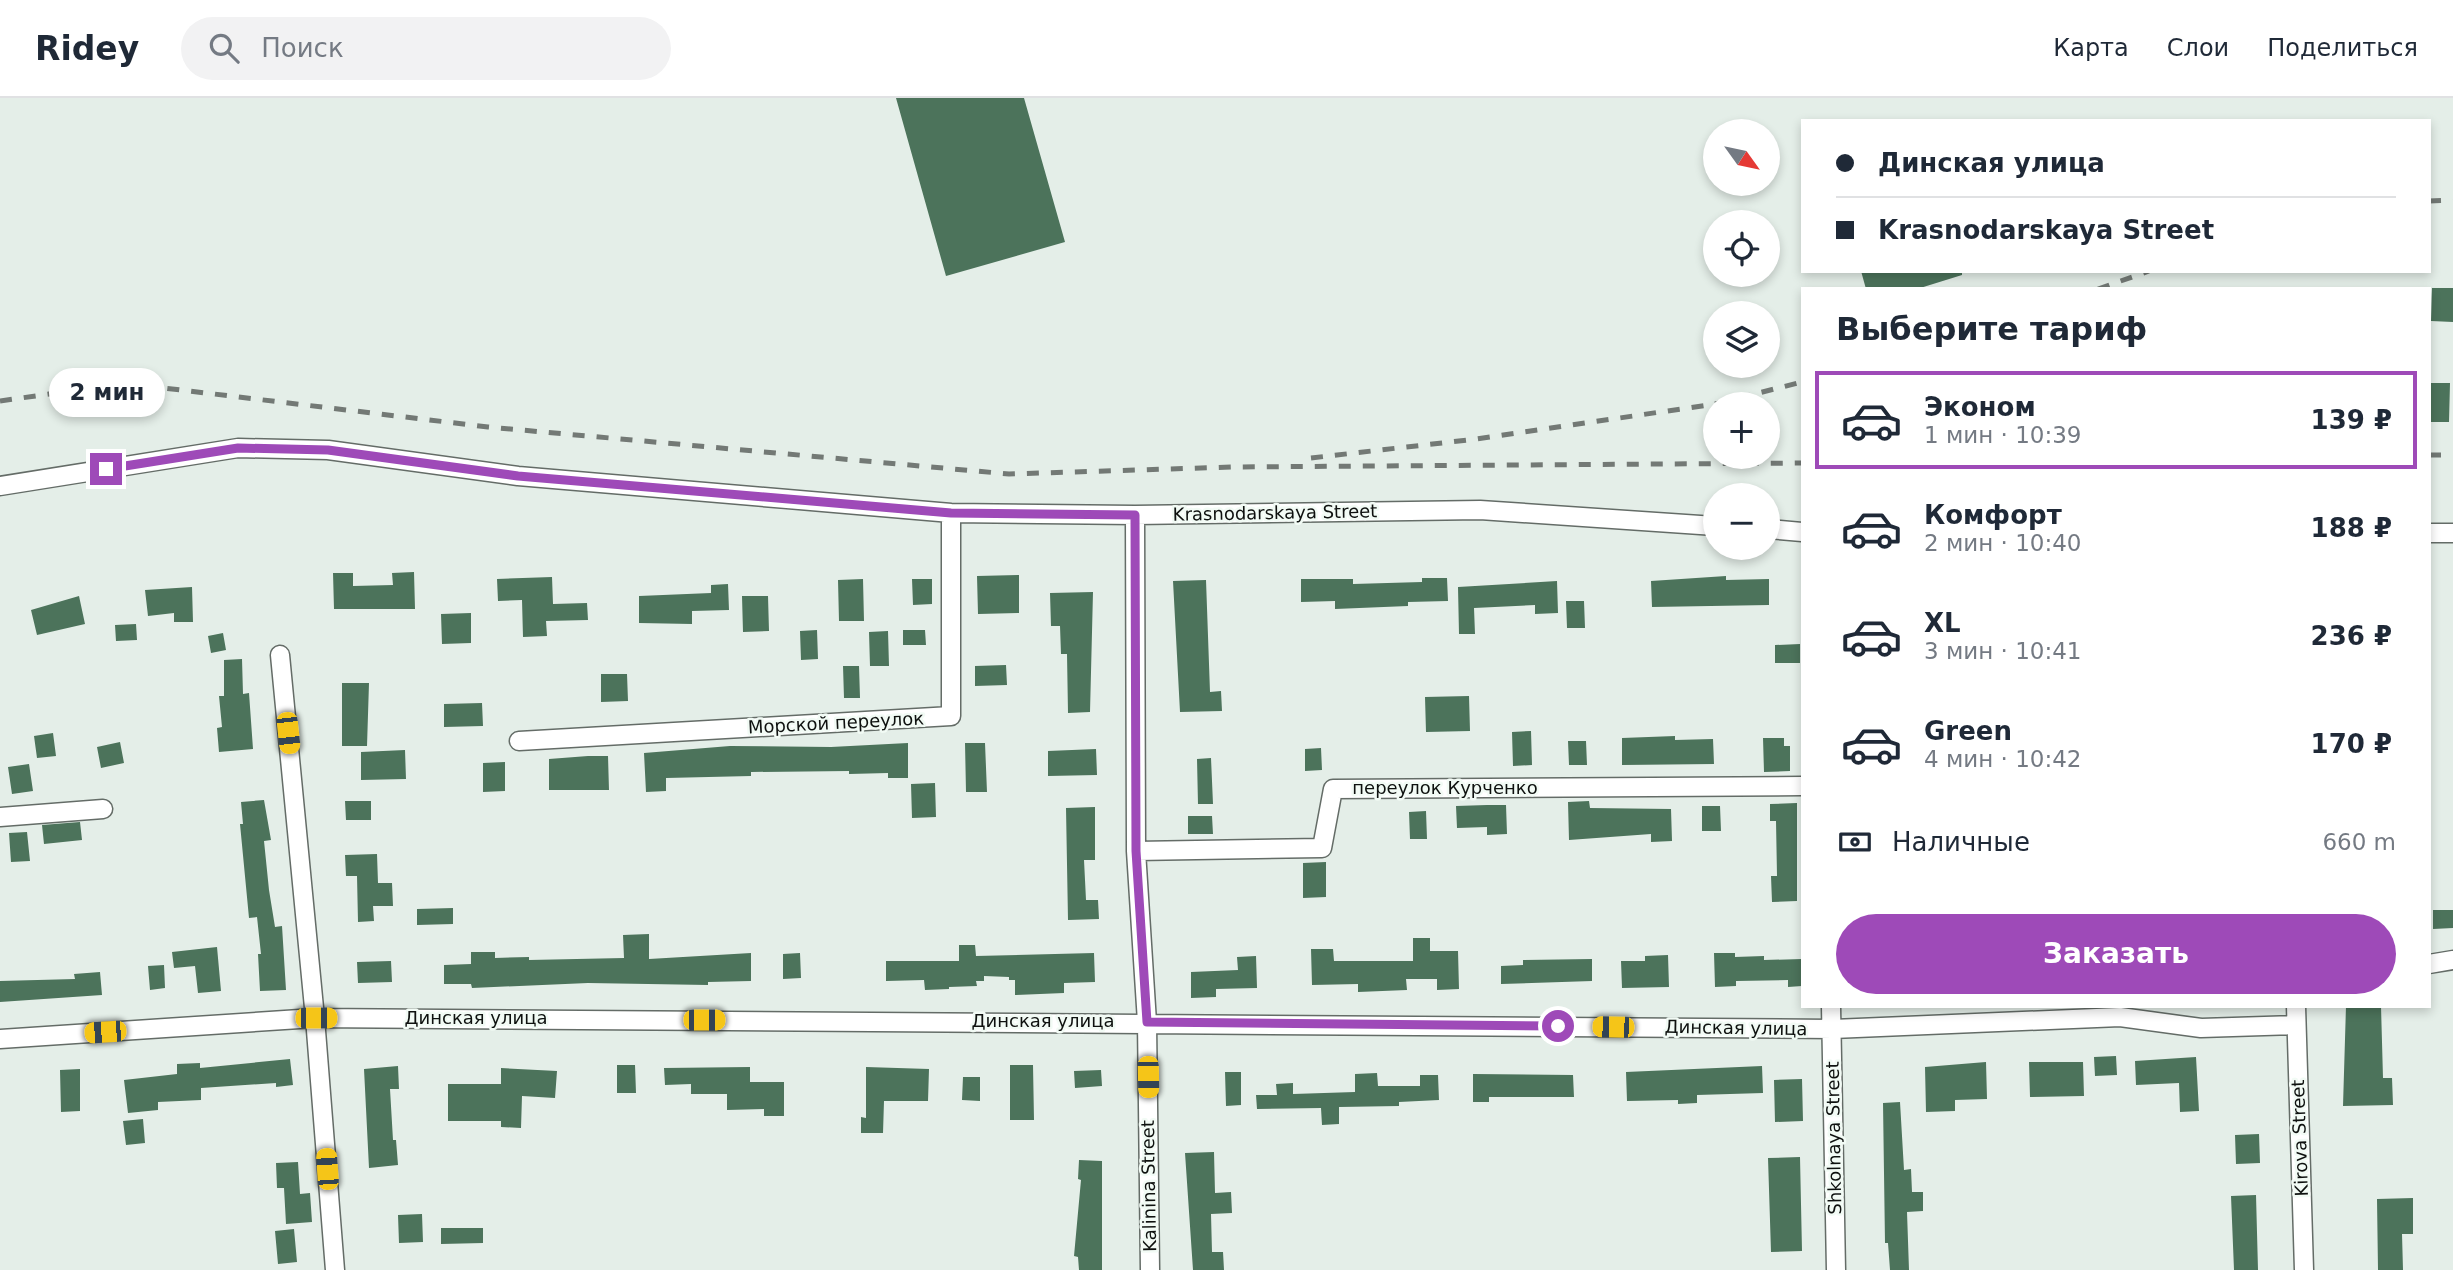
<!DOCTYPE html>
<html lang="ru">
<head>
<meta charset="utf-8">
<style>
  body { margin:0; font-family:"DejaVu Sans",sans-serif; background:#f2f2f3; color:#1f2937; height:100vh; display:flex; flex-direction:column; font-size:26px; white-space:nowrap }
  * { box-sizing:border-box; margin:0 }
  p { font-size:23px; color:#747a83 }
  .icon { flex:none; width:38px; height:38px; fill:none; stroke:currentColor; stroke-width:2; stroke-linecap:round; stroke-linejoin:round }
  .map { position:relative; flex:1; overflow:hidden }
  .panel { position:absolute; left:1801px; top:189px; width:630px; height:721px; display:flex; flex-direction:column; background:#fff; border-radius:0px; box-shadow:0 4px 10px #0003 }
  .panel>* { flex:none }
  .hud { position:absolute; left:1801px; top:21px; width:630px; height:154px; border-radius:0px; box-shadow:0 4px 10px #0003; display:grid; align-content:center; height:154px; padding:0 35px; background:#fff }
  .needle { width:46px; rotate:123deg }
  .tools { position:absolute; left:1703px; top:21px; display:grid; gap:14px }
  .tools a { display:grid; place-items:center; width:77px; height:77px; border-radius:50%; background:#fff; box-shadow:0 4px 10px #0003; font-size:35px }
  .end { position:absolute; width:32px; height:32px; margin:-16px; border:9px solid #9e4ab8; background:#fff; box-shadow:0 0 0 4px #fff }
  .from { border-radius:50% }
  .bubble { position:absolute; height:49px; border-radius:24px; background:#fff; box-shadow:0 4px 10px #0003; font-size:23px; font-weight:800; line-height:49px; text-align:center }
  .car { position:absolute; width:21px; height:42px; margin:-21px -10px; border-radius:9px; box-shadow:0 0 5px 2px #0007; background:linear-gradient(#f5c518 24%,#345 0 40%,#f5c518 0 76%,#345 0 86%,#f5c518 0) }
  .hud b { display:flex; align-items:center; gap:24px; height:66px; font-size:26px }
  .hud b+b { border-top:2px solid #e0e1e3 }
  .hud i { width:18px; height:18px; background:#1f2937 }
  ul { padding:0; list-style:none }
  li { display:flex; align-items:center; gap:21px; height:98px; margin:0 14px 10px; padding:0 21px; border:4px solid transparent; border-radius:0px }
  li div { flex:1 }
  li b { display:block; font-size:26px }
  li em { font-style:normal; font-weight:800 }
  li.current { border-color:#9e4ab8 }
  li>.icon { width:63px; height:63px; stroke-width:1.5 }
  h2 { padding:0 35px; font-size:32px; line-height:84px }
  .pay { display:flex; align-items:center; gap:18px; height:77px; padding:0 35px; font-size:26px }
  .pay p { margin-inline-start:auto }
  .primary-button { display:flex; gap:14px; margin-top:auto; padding:14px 35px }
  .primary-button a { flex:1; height:80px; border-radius:42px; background:#9e4ab8; color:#fff; font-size:28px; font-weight:800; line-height:80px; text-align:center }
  header { display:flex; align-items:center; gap:42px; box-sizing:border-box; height:98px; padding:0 35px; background:#fff; border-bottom:2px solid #e0e1e3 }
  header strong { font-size:33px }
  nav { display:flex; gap:38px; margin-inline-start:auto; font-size:24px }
  .search { width:490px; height:63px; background:#f2f2f3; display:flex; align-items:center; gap:18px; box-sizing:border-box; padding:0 24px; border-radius:38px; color:#747a83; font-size:26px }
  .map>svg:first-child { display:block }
  .building { fill:#4c735b }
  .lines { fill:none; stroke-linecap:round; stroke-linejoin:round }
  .minor-casing { stroke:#646c67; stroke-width:21 }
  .minor { stroke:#fff; stroke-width:18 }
  .rail { stroke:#737975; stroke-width:5; stroke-dasharray:12 12; stroke-linecap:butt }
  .route { stroke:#9e4ab8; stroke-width:9 }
  .labels { text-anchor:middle; stroke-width:5; stroke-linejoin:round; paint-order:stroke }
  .street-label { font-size:18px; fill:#0e110f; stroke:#f2fbf5 }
</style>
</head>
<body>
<header>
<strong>Ridey</strong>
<div class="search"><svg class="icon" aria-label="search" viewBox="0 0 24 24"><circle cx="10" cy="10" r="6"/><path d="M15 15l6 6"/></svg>Поиск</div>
<nav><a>Карта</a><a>Слои</a><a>Поделиться</a></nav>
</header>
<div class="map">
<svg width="2453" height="1172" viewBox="0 0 2453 1172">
  <rect width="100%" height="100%" fill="#e4eee8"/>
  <!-- building -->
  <path class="building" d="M 896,0 L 1024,0 L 1065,144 L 946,178 Z
    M 1861,173 L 1962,173 L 1962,177 L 1917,191 L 1866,191 Z
    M 2432,190 L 2453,190 L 2453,224 L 2431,223 Z
    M 2429,285 L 2450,285 L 2449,324 L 2429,324 Z
    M 414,474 L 415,511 L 334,511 L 333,475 L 353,475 L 353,488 L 393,487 L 392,475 Z
    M 1019,477 L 1019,515 L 978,516 L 977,478 Z
    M 1726,478 L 1726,482 L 1769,481 L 1769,507 L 1652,509 L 1651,483 Z
    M 552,479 L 553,506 L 587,505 L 588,522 L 546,523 L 547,538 L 523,539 L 522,502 L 498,503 L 497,481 Z
    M 1422,480 L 1447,480 L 1448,503 L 1408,504 L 1408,508 L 1335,511 L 1335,503 L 1301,504 L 1301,481 L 1353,481 L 1353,486 L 1422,484 Z
    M 863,481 L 864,523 L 839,523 L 838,482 Z
    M 912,481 L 932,481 L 932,506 L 913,507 Z
    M 1206,482 L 1210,594 L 1221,593 L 1222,613 L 1180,614 L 1173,483 Z
    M 1557,483 L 1558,515 L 1535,516 L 1535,507 L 1474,510 L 1475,536 L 1459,536 L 1458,489 Z
    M 728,486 L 729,512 L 692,513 L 692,526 L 639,525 L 639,498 L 711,495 L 711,487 Z
    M 192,489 L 193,524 L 174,524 L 174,515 L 148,518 L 145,492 Z
    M 1093,494 L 1090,614 L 1068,615 L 1067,556 L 1061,556 L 1060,528 L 1051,528 L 1050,495 Z
    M 79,498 L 85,526 L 37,537 L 31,512 Z
    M 742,498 L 768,498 L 769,533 L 743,534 Z
    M 1566,503 L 1584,503 L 1585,530 L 1567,530 Z
    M 471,515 L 471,545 L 442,546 L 441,516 Z
    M 136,526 L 137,542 L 116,543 L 115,527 Z
    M 817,532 L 818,561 L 801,562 L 800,533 Z
    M 903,532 L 925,532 L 926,547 L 903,547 Z
    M 888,533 L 889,568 L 870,568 L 869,534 Z
    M 223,535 L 226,552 L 211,555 L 208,538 Z
    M 1800,546 L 1800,565 L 1775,565 L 1775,547 Z
    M 242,561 L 243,596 L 249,595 L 253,651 L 219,654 L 217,630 L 222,629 L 219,598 L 224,598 L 224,562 Z
    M 1006,567 L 1007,587 L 975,588 L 975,568 Z
    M 843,568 L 859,568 L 860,600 L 844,600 Z
    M 601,576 L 627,576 L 628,603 L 601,604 Z
    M 342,585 L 369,585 L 367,648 L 342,648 Z
    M 1469,598 L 1470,633 L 1426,634 L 1425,599 Z
    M 482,605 L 483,628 L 444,629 L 444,606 Z
    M 1531,633 L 1532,667 L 1513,668 L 1512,634 Z
    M 53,635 L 56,658 L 37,660 L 34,638 Z
    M 1675,638 L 1675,642 L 1713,641 L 1714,666 L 1622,667 L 1622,640 Z
    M 1763,640 L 1784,640 L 1784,648 L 1790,648 L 1790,673 L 1764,674 Z
    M 1568,643 L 1586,643 L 1587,667 L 1569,667 Z
    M 120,644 L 124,665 L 101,670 L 97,649 Z
    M 908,645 L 908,680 L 888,680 L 888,675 L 849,676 L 849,673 L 751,674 L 751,678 L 666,680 L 666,693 L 646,694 L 644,655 L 730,648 L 831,649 Z
    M 965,645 L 985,645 L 987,694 L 966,694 Z
    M 1321,650 L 1322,672 L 1305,673 L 1305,651 Z
    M 1096,651 L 1097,677 L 1048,678 L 1048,653 Z
    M 405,652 L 406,681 L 361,682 L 361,654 Z
    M 588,658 L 608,658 L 609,692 L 549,692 L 549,661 Z
    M 1211,660 L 1213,706 L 1198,706 L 1197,661 Z
    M 505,664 L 505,693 L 483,694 L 483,665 Z
    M 29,666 L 33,693 L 12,696 L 8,669 Z
    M 935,685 L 936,719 L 912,720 L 911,686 Z
    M 264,702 L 271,742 L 264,743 L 269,792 L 275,829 L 282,828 L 286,892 L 260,893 L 258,856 L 261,856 L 257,819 L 249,820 L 240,726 L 243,726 L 241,704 Z
    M 345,703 L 371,703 L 371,722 L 346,722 Z
    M 1589,703 L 1590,710 L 1671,711 L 1672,743 L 1651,744 L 1651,736 L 1569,742 L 1568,704 Z
    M 1797,705 L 1797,803 L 1772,804 L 1771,778 L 1777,778 L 1776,723 L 1770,723 L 1770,706 Z
    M 1487,707 L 1506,707 L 1507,736 L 1487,737 L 1487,729 L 1457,730 L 1456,708 Z
    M 1702,708 L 1720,708 L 1721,733 L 1702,733 Z
    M 1095,709 L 1095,762 L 1084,762 L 1086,802 L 1098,802 L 1099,821 L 1068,822 L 1066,710 Z
    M 1426,713 L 1427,741 L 1410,741 L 1409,714 Z
    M 1188,718 L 1212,718 L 1213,736 L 1188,736 Z
    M 80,724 L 82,742 L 44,746 L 42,727 Z
    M 27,734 L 30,763 L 11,764 L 9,735 Z
    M 377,756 L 378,785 L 392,785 L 393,808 L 373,808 L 374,823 L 358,824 L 357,778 L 346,778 L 345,757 Z
    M 1326,764 L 1326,799 L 1303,800 L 1303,765 Z
    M 453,810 L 453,826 L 417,827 L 417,811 Z
    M 2433,812 L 2453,812 L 2453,830 L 2433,831 Z
    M 649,836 L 649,861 L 751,855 L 751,883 L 708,884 L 708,887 L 588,885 L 472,890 L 471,886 L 444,886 L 444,867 L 471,866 L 471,854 L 495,854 L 495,860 L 529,859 L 529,862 L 624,860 L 623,837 Z
    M 1413,840 L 1430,840 L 1430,853 L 1458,853 L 1459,891 L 1437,892 L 1437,881 L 1406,881 L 1407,892 L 1358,894 L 1358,886 L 1312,887 L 1311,851 L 1333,851 L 1334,863 L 1413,863 Z
    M 959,847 L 975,847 L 976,858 L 1094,855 L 1095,884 L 1064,885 L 1064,895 L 1015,897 L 1015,882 L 1009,882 L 1009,879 L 984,878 L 984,883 L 976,883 L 977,888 L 949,889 L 949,891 L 925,892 L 924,882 L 886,883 L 886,863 L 959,863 Z
    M 217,849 L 221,893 L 198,895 L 195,868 L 174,870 L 172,854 Z
    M 800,855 L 801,880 L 783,881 L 783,856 Z
    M 1714,855 L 1735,855 L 1735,859 L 1764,858 L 1764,862 L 1802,861 L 1802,888 L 1788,889 L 1788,882 L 1736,883 L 1736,888 L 1715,889 Z
    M 1668,857 L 1669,889 L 1622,890 L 1621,863 L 1645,863 L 1645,858 Z
    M 1256,858 L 1257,890 L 1216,891 L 1216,899 L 1191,900 L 1191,874 L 1238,872 L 1237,859 Z
    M 1592,861 L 1592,883 L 1501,886 L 1501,868 L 1523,867 L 1523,862 Z
    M 391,863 L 392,884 L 358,885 L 357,864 Z
    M 164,867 L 165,890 L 150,892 L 148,868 Z
    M 100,874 L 102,897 L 0,904 L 0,883 L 75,881 L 74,876 Z
    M 2346,908 L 2381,908 L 2383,980 L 2392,980 L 2393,1007 L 2343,1008 Z
    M 2116,958 L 2117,977 L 2095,978 L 2094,959 Z
    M 2196,959 L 2199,1013 L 2180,1014 L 2179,985 L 2136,987 L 2135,963 Z
    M 290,961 L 293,987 L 276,989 L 276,985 L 201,990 L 201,1002 L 158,1004 L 158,1012 L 128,1015 L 124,982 L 177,976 L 177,966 L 200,965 L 200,970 Z
    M 1986,964 L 1987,1001 L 1955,1002 L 1955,1013 L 1926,1014 L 1925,969 Z
    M 2029,964 L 2083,964 L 2084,998 L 2030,999 Z
    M 617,967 L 635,967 L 636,995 L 617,995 Z
    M 1010,967 L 1033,967 L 1034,1022 L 1010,1022 Z
    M 398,968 L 399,991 L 390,991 L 393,1042 L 396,1042 L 398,1067 L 369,1070 L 364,971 Z
    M 1762,968 L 1763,995 L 1697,997 L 1697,1005 L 1678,1006 L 1678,1002 L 1627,1003 L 1626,974 Z
    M 750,969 L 750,984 L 784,984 L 784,1018 L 764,1018 L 764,1011 L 727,1012 L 727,996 L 691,996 L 691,986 L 665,987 L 664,970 Z
    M 866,969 L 929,971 L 928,1003 L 884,1003 L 883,1035 L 861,1035 L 861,1019 L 866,1020 Z
    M 501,970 L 557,973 L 555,1000 L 522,998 L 521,1030 L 501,1029 L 501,1023 L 448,1023 L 448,986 L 501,986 Z
    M 80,971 L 80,1013 L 61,1014 L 60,972 Z
    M 1101,972 L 1102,988 L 1075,990 L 1074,973 Z
    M 1225,974 L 1241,974 L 1241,1007 L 1226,1008 Z
    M 1377,975 L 1378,988 L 1420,988 L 1420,977 L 1438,977 L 1439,1002 L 1399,1004 L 1399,1008 L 1339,1009 L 1339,1026 L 1322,1027 L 1321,1010 L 1257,1011 L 1256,997 L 1277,997 L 1276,986 L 1293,985 L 1293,996 L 1355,994 L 1355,976 Z
    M 1473,976 L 1573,977 L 1574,999 L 1489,999 L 1489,1004 L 1473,1004 Z
    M 963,979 L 980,979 L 980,1003 L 962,1002 Z
    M 1802,981 L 1803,1023 L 1775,1024 L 1774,982 Z
    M 1900,1004 L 1904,1072 L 1911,1071 L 1912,1094 L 1923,1094 L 1923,1113 L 1907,1114 L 1909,1172 L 1890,1172 L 1888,1145 L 1885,1145 L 1883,1005 Z
    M 143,1021 L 145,1045 L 126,1047 L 123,1023 Z
    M 2259,1036 L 2260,1065 L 2236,1066 L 2235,1037 Z
    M 1214,1054 L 1215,1095 L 1231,1094 L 1232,1115 L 1211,1116 L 1212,1154 L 1223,1154 L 1224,1172 L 1193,1172 L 1185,1055 Z
    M 1800,1059 L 1802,1153 L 1771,1154 L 1768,1060 Z
    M 1079,1062 L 1102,1063 L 1102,1172 L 1079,1172 L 1078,1159 L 1074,1158 L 1081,1082 L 1078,1081 Z
    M 298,1064 L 300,1096 L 310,1095 L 312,1124 L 286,1126 L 284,1090 L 277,1090 L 276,1065 Z
    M 2256,1097 L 2258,1172 L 2234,1172 L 2231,1098 Z
    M 2413,1100 L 2413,1136 L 2402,1136 L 2403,1172 L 2378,1172 L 2377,1101 Z
    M 422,1116 L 423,1144 L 399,1145 L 398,1117 Z
    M 441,1130 L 483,1130 L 483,1145 L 441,1146 Z
    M 294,1131 L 297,1164 L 278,1166 L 275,1133 Z"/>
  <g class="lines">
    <!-- minor casing -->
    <g class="minor-casing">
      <path id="minor" d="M 0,388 L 238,350 L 328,352 L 518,378 L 951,415 L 1135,417 L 1480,412 L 1715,428
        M 1135,417 L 1136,753 L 1147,924 L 1150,1172
        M 1768,431 L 1802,434
        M 2429,435 L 2453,435
        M 280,557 L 315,920 L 335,1172
        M 519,643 L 951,618 L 951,415
        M 0,719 L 103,711
        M 1136,753 L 1322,750 L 1333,691 L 1802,688
        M 2429,866 L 2453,862
        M 1831,908 L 1836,1172
        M 2296,908 L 2304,1172
        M 0,941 L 315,920 L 1833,931 L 2120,919 L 2201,930 L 2296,927"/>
    </g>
    <!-- minor -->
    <use href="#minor" class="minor"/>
    <!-- rail -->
    <path class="rail" d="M 2429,103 L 2453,102
      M 2098,191 L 2149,173
      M 0,303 L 49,296 L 164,290 L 488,329 L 1009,376 L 1231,369 L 1802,365
      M 1715,306 L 1802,284
      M 2429,357 L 2453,357
      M 1311,360 L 1476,341 L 1715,306"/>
  </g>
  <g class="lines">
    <!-- route -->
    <path class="route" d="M 106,371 L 238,350 L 328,352 L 518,378 L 951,415 L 1135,417 L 1136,753 L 1147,924 L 1558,928"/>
  </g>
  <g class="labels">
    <!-- street labels -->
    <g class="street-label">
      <text transform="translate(1275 415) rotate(-1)" y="6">Krasnodarskaya Street</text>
      <text transform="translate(836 625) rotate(-3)" y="6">Морской переулок</text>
      <text x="1445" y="696">переулок Курченко</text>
      <text x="476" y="926">Динская улица</text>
      <text x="1043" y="929">Динская улица</text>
      <text transform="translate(1736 930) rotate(1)" y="6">Динская улица</text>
      <text transform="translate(1834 1040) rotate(-91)" y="6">Shkolnaya Street</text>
      <text transform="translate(2300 1040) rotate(-92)" y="6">Kirova Street</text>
      <text transform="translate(1149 1088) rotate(-91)" y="6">Kalinina Street</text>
    </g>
  </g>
</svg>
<div class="tools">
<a><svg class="needle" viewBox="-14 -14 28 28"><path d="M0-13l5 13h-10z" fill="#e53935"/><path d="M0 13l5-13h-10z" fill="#747a83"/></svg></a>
<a><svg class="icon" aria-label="locate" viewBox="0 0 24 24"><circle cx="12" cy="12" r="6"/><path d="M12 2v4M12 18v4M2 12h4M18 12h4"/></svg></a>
<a><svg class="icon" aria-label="layers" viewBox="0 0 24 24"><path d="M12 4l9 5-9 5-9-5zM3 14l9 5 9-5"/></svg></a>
<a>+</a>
<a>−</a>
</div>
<i class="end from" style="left:1558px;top:928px"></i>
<i class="end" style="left:106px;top:371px"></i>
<div class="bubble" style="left:49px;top:270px;width:116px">2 мин</div>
<i class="car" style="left:288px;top:635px;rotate:174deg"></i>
<i class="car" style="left:316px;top:920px;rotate:90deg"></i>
<i class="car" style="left:704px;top:922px;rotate:90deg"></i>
<i class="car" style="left:1613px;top:929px;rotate:271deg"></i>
<i class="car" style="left:105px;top:934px;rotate:266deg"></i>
<i class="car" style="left:1148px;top:979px;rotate:179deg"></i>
<i class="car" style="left:327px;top:1071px;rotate:356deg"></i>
<div class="hud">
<b><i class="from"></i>Динская улица</b>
<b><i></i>Krasnodarskaya Street</b>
</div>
<section class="panel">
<h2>Выберите тариф</h2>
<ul>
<li class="current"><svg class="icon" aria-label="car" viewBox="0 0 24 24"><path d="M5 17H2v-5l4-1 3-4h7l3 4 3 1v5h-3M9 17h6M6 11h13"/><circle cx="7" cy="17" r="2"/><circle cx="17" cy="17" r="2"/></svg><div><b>Эконом</b><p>1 мин · 10:39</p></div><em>139 ₽</em></li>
<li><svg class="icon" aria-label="car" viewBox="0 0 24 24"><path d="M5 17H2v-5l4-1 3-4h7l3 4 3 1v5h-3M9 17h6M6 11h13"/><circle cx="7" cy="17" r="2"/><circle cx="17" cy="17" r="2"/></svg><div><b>Комфорт</b><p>2 мин · 10:40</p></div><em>188 ₽</em></li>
<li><svg class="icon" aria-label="car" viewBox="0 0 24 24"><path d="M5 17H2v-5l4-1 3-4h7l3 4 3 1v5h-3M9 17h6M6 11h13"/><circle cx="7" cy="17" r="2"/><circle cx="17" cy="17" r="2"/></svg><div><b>XL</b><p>3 мин · 10:41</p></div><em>236 ₽</em></li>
<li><svg class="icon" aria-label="car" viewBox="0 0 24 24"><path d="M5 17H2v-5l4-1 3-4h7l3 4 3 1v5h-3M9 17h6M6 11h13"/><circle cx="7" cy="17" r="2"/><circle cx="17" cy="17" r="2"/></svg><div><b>Green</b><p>4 мин · 10:42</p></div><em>170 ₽</em></li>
</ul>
<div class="pay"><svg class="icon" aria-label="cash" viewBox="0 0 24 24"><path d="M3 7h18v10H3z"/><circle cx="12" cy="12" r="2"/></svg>Наличные<p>660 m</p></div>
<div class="primary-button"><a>Заказать</a></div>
</section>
</div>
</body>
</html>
